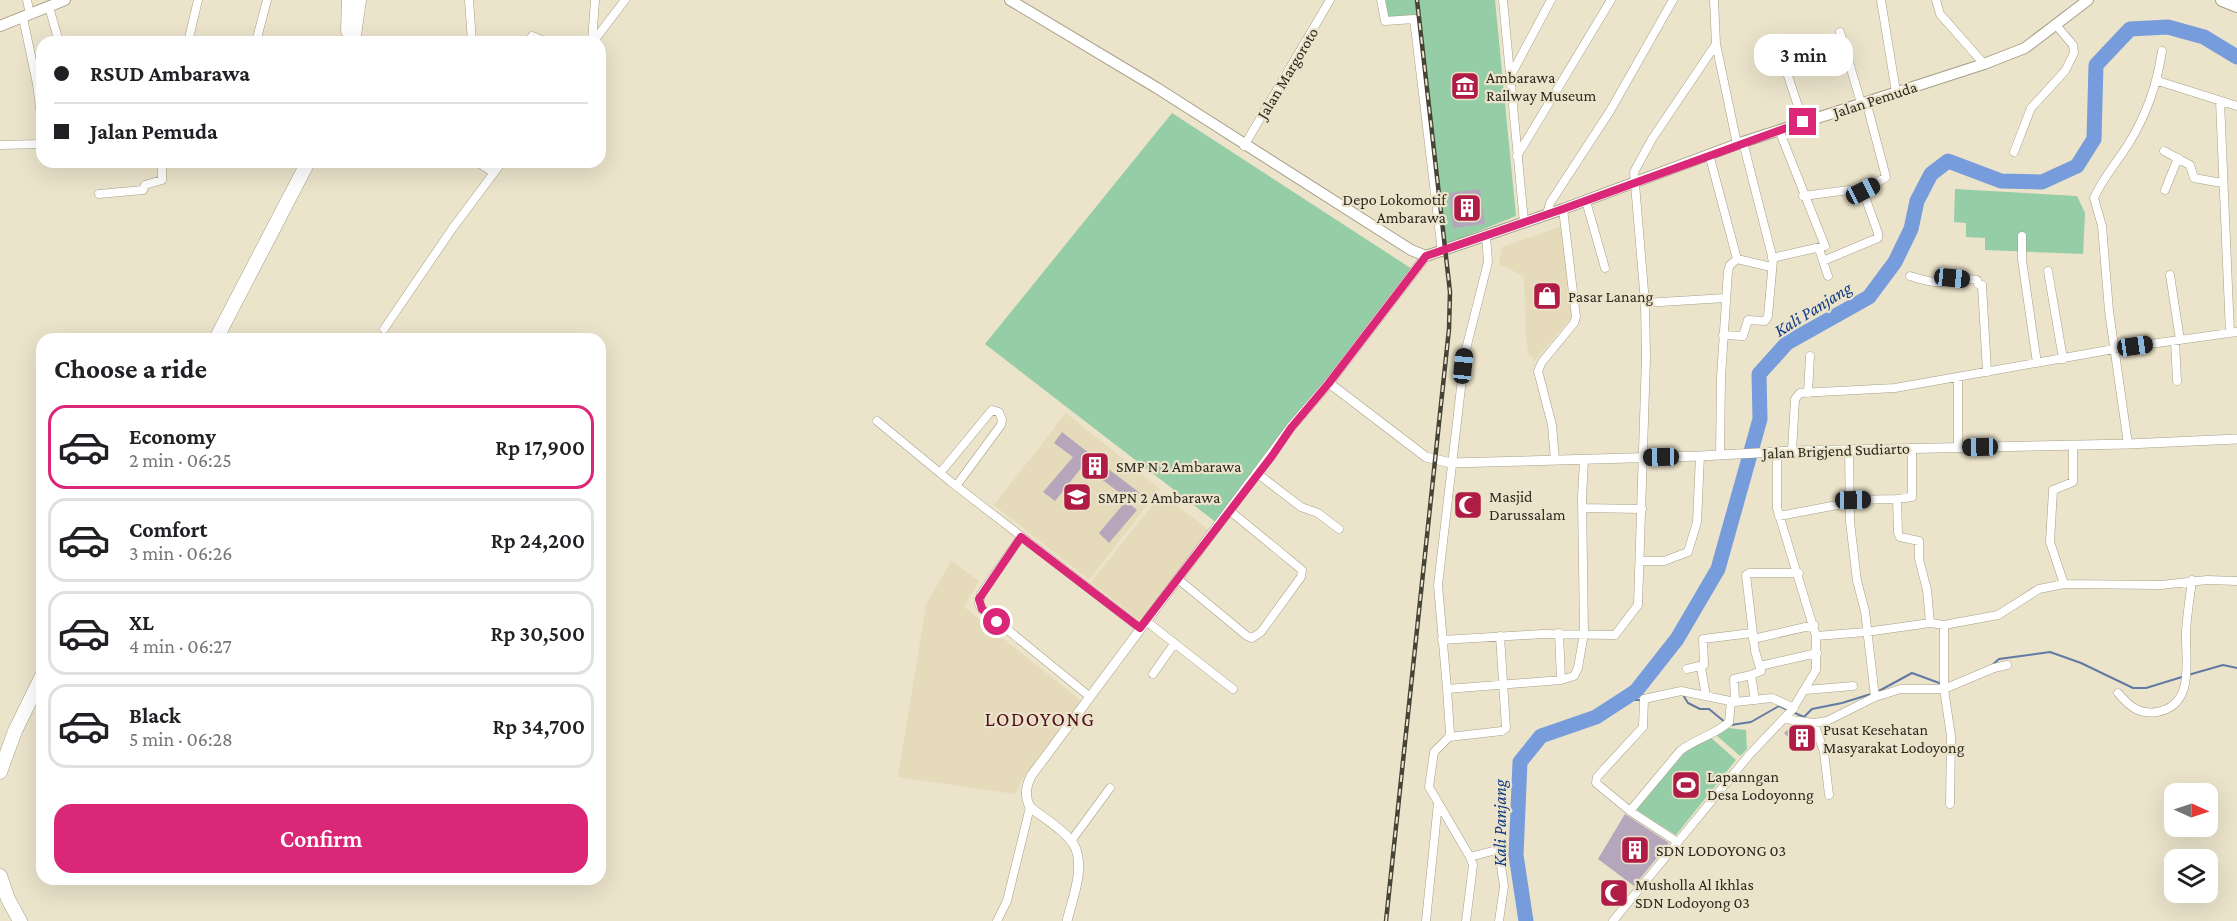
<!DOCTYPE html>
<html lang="en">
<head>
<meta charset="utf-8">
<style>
  body { margin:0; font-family:"Crimson Pro",serif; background:#f2f2f2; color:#202124; height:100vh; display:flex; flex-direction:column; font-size:22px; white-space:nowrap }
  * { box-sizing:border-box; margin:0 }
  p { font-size:20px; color:#757577 }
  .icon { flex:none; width:33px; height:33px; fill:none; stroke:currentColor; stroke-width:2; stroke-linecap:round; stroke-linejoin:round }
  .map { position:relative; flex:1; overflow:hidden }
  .details { position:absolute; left:36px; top:333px; width:570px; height:552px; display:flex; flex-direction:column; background:#fff; border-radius:18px; box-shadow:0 6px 24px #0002 }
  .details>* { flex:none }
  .guide { position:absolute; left:36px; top:36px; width:570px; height:132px; border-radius:18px; box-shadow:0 6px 24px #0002; display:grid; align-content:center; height:132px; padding:0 18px; background:#fff }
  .needle { width:39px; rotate:93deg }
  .controls { position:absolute; left:2164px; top:783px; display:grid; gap:12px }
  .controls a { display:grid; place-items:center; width:54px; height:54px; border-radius:12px; background:#fff; box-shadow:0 6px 24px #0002; font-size:30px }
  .end { position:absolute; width:27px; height:27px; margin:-14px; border:8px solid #db2777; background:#fff; box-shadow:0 0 0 3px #fff }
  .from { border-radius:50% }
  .bubble { position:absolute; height:42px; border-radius:18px; background:#fff; box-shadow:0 6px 24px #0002; font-size:20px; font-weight:600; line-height:42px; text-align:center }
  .car { position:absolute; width:18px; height:36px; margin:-18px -9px; border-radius:8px; box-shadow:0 0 4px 2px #0007; background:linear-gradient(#222 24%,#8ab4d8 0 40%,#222 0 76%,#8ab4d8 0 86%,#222 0) }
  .guide b { display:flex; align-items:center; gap:21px; height:57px; font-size:22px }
  .guide b+b { border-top:2px solid #e0e0e0 }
  .guide i { width:15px; height:15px; background:#202124 }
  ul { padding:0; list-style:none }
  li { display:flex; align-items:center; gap:18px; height:84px; margin:0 12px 9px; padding:0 6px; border:3px solid #e0e0e0; border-radius:18px }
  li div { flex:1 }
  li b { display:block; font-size:22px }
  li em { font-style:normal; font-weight:600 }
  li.active { border-color:#db2777 }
  li>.icon { width:54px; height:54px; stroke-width:1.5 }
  h2 { padding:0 18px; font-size:27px; line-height:72px }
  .action { display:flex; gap:12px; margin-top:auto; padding:12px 18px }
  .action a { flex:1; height:69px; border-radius:18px; background:#db2777; color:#fff; font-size:24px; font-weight:600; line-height:69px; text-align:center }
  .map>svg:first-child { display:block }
  .built { fill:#e5daba }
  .green { fill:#94cda6 }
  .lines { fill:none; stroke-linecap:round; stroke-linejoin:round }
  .stream { stroke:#607aa4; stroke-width:2 }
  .river { stroke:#779cdc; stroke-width:15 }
  .building { fill:#b5a6bc }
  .minor-casing { stroke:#a79f88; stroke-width:9 }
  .tertiary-casing { stroke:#a79f88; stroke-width:10 }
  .secondary-casing { stroke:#a79f88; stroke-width:12 }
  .primary-casing { stroke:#a79f88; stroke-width:14 }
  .trunk-casing { stroke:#a79f88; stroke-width:15 }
  .minor { stroke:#fff; stroke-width:8 }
  .tertiary { stroke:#fff; stroke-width:9 }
  .secondary { stroke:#fff; stroke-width:10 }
  .primary { stroke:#fff; stroke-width:12 }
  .trunk { stroke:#fff; stroke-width:14 }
  .rail-casing { stroke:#464337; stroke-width:4.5 }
  .rail { stroke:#ebe3ca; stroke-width:2; stroke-dasharray:7; stroke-linecap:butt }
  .route { stroke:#db2777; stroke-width:8 }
  .labels { text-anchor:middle; stroke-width:4.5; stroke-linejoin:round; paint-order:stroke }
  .street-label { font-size:16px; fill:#2c2920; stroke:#ebe3ca }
  .poi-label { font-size:16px; fill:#2c2920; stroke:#ebe3ca; text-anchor:start }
  .water-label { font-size:18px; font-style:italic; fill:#113b85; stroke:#ebe3ca }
  .quarter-label { font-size:20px; letter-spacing:1.5px; fill:#510c1d; stroke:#ebe3ca }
</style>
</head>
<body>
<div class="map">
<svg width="2237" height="921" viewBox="0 0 2237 921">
  <rect width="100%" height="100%" fill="#ebe3ca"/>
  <!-- built -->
  <path class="built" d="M 1563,226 L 1572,317 L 1533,362 L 1533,356 L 1529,356 L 1526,338 L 1524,276 L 1499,264 L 1502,247 Z
    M 1066,413 L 1160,489 L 1089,580 L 994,505 Z
    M 1162,493 L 1210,531 L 1141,622 L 1091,582 Z
    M 951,561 L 979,581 L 964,607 L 1081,701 L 1022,780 L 1015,794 L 898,777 L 926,605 Z"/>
  <!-- green -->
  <path class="green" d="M 1383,0 L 1495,0 L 1516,216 L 1444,245 L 1417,16 L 1386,20 Z
    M 1172,113 L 1412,269 L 1217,523 L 985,344 Z
    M 1955,189 L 2077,196 L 2085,213 L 2083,254 L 1985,250 L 1985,238 L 1966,237 L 1966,223 L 1954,222 Z
    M 1728,728 L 1746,730 L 1747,749 L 1740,756 L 1715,734 Z
    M 1709,736 L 1736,760 L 1676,835 L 1635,809 L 1689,748 Z"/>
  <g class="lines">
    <!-- stream -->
    <path class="stream" d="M 1991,666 L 1999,659 L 2050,652 L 2081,663 L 2133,688 L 2146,688 L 2182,677
      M 2188,675 L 2223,665 L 2237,668
      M 1877,692 L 1912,673 L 1942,684
      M 1683,695 L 1688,703 L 1700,709 L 1709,709 L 1726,723
      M 1625,697 L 1632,700 L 1642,700
      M 1731,725 L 1751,722 L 1779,706 L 1804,717 L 1812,709 L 1842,703 L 1871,694"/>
    <!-- river -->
    <path class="river" d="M 1526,921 L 1516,855 L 1520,762 L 1541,736 L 1596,717 L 1636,691 L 1677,639 L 1718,569 L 1760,419 L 1759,374 L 1787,343 L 1869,297 L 1895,262 L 1911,229 L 1917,201 L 1931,174 L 1948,161 L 2001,181 L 2042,182 L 2077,166 L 2094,139 L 2096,65 L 2130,29 L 2168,27 L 2204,37 L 2237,57"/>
  </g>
  <!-- building -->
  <path class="building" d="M 1480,189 L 1485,224 L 1453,228 L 1449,193 Z
    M 1062,432 L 1094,457 L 1096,454 L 1106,461 L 1103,465 L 1140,493 L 1132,502 L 1096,475 L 1094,478 L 1082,467 L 1055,501 L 1043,492 L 1073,457 L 1054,443 Z
    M 1126,501 L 1137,510 L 1109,543 L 1099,533 Z
    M 1791,727 L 1799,732 L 1804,728 L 1810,728 L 1813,740 L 1801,750 L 1784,733 Z
    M 1625,814 L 1669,843 L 1634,886 L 1598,859 Z"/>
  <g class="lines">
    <!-- minor casing -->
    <g class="minor-casing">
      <path id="minor" d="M 27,0 L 30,15
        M 469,0 L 472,42
        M 1381,0 L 1385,21 L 1414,19 L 1442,252
        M 1503,0 L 1524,222
        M 1714,0 L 1716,44 L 1737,144
        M 1881,0 L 1896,92
        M 1936,0 L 1940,14 L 1984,64
        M 49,7 L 59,42
        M 23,18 L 37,84 L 42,123
        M 1840,32 L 1861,103
        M 532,36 L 546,42
        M 188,42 L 198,0
        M 256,42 L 267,0
        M 592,42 L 595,0
        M 593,42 L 625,0
        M 1511,75 L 1551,0
        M 1788,76 L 1803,121
        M 2158,81 L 2237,106
        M 2220,101 L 2230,333
        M 0,145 L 42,144
        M 1244,146 L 1330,0
        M 2164,151 L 2190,165 L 2194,178 L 2222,183
        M 2014,152 L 2031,108 L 2065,71 L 2074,53 L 2073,45 L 2056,25
        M 1709,154 L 1737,259
        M 1517,156 L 1611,0
        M 477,162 L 494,173
        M 2165,190 L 2178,158
        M 1863,191 L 1886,177 L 1866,101
        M 99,194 L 143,190 L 145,185 L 162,180 L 162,162
        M 1803,196 L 1849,190 L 1855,194 L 1863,191 L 1878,233 L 1878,238 L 1823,261
        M 1586,201 L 1605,268
        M 1547,214 L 1550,203 L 1610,111 L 1673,0
        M 1486,236 L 1488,262 L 1465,353 L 1438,585 L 1447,689 L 1561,680 L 1559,633
        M 2022,236 L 2022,260 L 2037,363
        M 1819,249 L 1828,276
        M 1772,258 L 1825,246 L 1779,130
        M 2048,271 L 2063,359
        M 2170,275 L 2180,340
        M 1910,276 C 1923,280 1942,287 1952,277 L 1977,280 L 1978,284 L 1982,285 L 1987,372
        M 1645,303 L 1725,298
        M 384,329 L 452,229 L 502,162
        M 1723,335 L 1743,336 L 1748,320 L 1765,321 L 1768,316 L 1773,260 L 1743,142
        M 2175,341 L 2177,381
        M 1808,393 L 1810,356
        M 877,421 L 951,482 L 1140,628
        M 2128,444 L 2109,311 L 2102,226 L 2094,198 C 2102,179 2118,161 2129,143 C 2147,114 2157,85 2162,51
        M 1958,447 L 1958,377
        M 1912,448 L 1912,497 L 1897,499 L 1898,533 L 1900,537 L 1919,541 L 1919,559 L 1927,590 L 1930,623
        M 1849,449 L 1850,522 L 1857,581 L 1865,611 L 1875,697
        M 1792,451 L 1795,399 L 1800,393 L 1895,388 L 2114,349 L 2237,332
        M 1720,455 L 1721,377 L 1728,271 L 1730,265 L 1737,259 L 1771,267
        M 1555,460 L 1552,425 L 1538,371 L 1542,362 L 1574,323 L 1576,317 L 1563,209
        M 940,473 L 992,410 L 999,412 L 1002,420 L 1001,425 L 956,486
        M 1258,474 L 1301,507 L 1318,513 L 1339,529
        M 1582,508 L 1642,509
        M 1779,516 L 1848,503 L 1853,500 L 1897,499
        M 1021,537 L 981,594 L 979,604 L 982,609 L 1089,696
        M 1640,561 L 1664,561 L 1688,552 L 1697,522 L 1700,456
        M 1178,579 L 1247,636 L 1252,638 L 1261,632 L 1301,577 L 1302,570 L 1230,511
        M 2064,584 L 2050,542 L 2053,490 L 2073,482 L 2073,445
        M 1146,621 L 1233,689
        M 1944,625 L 1944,689 L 1951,736 L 1950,804
        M 1816,636 L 1866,632 L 1930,623 L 1944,625 L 1998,615 L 2039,589 L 2064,584 L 2161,585 L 2207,580 L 2237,581
        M 1753,639 L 1814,625
        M 1442,640 L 1543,634 L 1615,635 L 1638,605 L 1646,358 L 1645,303 L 1634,172 L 1652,139 L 1716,44
        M 1760,666 L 1817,653
        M 1701,668 L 1706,696
        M 1687,669 L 1704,665 L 1703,639 L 1752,633
        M 1153,674 L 1174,644
        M 1561,680 L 1574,676 L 1578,668 L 1584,633 L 1582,497 L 1584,460
        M 1447,689 L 1450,733 L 1449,737 L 1434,752 L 1429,787 L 1470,857 L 1473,865 L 1466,921
        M 1806,690 L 1853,686
        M 2118,693 C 2129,706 2139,715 2157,712 C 2196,705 2185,660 2186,631 C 2187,614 2190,597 2192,580
        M 1755,700 L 1751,675 L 1761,671 L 1755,651 L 1746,575 L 1749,573 L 1799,573
        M 1735,702 L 1734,679 L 1751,675
        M 1785,719 L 1814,723 L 1827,721 L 1875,697 L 1901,689 L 1944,689 L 1994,668 L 2007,665
        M 1814,723 L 1824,752 L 1829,795
        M 1449,737 L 1502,731 L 1506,728 L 1500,636
        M 1630,811 L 1680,751 C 1695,739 1715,735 1729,722 L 1731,701
        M 1071,841 L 1110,788
        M 1676,841 L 1630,811 L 1596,783 L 1597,777 L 1643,727 L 1644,699 L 1681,691 L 1735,702 L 1772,698 L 1794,708
        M 1470,857 L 1496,850 L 1499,853 L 1504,886 L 1499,921
        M 997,921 L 1007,901 L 1030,807
        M 1426,921 L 1438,803
        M 1613,921 L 1750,754 L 1792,710 L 1816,670 L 1816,636 L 1777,508 L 1777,451"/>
    </g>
    <!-- tertiary casing -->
    <g class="tertiary-casing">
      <path id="tertiary" d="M 1329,383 L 1426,457 L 1451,463 L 1700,456 L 1792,451 L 2128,444 L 2237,439
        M 1067,921 C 1072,900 1085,869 1075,847 C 1069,833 1042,817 1030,807 C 1024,796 1026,786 1031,776 L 1291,427 L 1329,383 L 1426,256"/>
    </g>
    <!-- secondary casing -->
    <g class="secondary-casing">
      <path id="secondary" d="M 1010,0 L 1157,88 L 1411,250 L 1426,256 L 1563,209 L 1743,142 L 1984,64 L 2025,48 L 2088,0
        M 0,26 L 65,0"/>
    </g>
    <!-- primary casing -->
    <g class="primary-casing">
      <path id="primary" d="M 2222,0 L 2237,6"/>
    </g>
    <!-- trunk casing -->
    <g class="trunk-casing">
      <path id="trunk" d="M 348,31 L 349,0
        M 353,42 L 359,0
        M 216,339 L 308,162
        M 0,772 L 15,731 L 42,676
        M 0,876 L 8,899 L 20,921"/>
    </g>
    <!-- minor -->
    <use href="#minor" class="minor"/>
    <!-- tertiary -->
    <use href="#tertiary" class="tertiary"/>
    <!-- secondary -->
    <use href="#secondary" class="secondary"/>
    <!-- primary -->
    <use href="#primary" class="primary"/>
    <!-- trunk -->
    <use href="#trunk" class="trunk"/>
    <!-- rail casing -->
    <g class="rail-casing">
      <path id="rail" d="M 1386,921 L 1449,329 L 1450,292 L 1417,0"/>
    </g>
    <!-- rail -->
    <use href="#rail" class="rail"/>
  </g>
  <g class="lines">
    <!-- route -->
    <path class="route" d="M 997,622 L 982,609 L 979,599 L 1021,537 L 1140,628 L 1272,456 L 1291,428 L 1329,383 L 1426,256 L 1563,209 L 1803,122"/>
  </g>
  <!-- icons -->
  <defs>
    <g id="museum-square" transform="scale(1.5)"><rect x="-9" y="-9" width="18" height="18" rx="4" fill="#af1c45" stroke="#ebe3ca"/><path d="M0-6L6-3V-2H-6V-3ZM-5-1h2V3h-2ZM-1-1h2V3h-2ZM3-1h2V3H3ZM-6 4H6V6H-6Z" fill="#fff"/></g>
    <g id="building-square" transform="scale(1.5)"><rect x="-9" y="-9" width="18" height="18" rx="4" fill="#af1c45" stroke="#ebe3ca"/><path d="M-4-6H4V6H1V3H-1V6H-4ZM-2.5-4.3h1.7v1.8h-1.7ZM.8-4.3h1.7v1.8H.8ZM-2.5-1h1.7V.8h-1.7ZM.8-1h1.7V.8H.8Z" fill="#fff"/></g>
    <g id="shop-square" transform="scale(1.5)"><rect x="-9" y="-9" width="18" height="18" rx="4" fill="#af1c45" stroke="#ebe3ca"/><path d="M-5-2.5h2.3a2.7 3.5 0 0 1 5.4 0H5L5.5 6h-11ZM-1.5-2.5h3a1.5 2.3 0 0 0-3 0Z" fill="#fff"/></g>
    <g id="school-square" transform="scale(1.5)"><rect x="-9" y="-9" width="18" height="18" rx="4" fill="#af1c45" stroke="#ebe3ca"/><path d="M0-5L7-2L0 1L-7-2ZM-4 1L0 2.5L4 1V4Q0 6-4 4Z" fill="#fff"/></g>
    <g id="mosque-square" transform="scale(1.5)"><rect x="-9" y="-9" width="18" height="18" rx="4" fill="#af1c45" stroke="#ebe3ca"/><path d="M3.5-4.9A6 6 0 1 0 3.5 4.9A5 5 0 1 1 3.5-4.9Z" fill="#fff"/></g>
    <g id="stadium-square" transform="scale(1.5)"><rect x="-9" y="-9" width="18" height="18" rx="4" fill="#af1c45" stroke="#ebe3ca"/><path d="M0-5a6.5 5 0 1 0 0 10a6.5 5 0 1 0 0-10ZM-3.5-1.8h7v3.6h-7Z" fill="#fff"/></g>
  </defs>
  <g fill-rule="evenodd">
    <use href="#museum-square" x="1465" y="86"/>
    <use href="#building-square" x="1467" y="208"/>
    <use href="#shop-square" x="1547" y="296"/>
    <use href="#building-square" x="1095" y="466"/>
    <use href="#school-square" x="1077" y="497"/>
    <use href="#mosque-square" x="1468" y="505"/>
    <use href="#building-square" x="1802" y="738"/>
    <use href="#stadium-square" x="1686" y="785"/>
    <use href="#building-square" x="1635" y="850"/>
    <use href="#mosque-square" x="1614" y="893"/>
  </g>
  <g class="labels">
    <!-- street labels -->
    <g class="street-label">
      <text transform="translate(1287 73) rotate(-59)" y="6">Jalan Margoroto</text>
      <text transform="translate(1875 99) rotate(-18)" y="6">Jalan Pemuda</text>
      <text transform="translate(1836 450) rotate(-2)" y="6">Jalan Brigjend Sudiarto</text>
    </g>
    <!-- poi labels -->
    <g class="poi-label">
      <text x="1486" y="83">Ambarawa<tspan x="1486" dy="18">Railway Museum</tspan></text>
      <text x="1446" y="205" text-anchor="end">Depo Lokomotif<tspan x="1446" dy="18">Ambarawa</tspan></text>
      <text x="1568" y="302">Pasar Lanang</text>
      <text x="1116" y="472">SMP N 2 Ambarawa</text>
      <text x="1489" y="502">Masjid<tspan x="1489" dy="18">Darussalam</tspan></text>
      <text x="1098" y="503">SMPN 2 Ambarawa</text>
      <text x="1823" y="735">Pusat Kesehatan<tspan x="1823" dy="18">Masyarakat Lodoyong</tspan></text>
      <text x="1707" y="782">Lapanngan<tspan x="1707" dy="18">Desa Lodoyonng</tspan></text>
      <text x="1656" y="856">SDN LODOYONG 03</text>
      <text x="1635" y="890">Musholla Al Ikhlas<tspan x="1635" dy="18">SDN Lodoyong 03</tspan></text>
    </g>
    <!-- water labels -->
    <g class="water-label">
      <text transform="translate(1813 309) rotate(-32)" y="6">Kali Panjang</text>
      <text transform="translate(1500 823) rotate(-90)" y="6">Kali Panjang</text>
    </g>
    <!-- quarter labels -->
    <g class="quarter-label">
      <text x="1040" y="726">LODOYONG</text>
    </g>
  </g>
</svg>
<div class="controls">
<a><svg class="needle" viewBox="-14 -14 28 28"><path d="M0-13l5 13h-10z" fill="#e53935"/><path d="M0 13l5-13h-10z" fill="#757577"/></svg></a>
<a><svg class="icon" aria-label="layers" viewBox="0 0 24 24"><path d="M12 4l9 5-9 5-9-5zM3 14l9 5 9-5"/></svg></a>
</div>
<i class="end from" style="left:997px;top:622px"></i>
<i class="end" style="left:1803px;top:122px"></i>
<div class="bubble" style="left:1754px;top:34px;width:99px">3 min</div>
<i class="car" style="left:1863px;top:191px;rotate:63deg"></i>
<i class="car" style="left:1952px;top:278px;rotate:96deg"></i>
<i class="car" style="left:2135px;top:346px;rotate:82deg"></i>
<i class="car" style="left:1463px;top:366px;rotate:6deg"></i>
<i class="car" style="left:1980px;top:447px;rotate:269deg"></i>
<i class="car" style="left:1661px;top:457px;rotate:269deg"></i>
<i class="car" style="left:1853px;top:500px;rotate:89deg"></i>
<div class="guide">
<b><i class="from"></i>RSUD Ambarawa</b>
<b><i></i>Jalan Pemuda</b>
</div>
<section class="details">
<h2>Choose a ride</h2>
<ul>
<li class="active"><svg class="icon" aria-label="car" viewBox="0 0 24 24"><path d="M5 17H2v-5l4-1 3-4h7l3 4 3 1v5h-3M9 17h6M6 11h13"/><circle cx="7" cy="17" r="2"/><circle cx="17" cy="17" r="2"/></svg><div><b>Economy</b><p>2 min · 06:25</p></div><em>Rp 17,900</em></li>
<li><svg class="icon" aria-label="car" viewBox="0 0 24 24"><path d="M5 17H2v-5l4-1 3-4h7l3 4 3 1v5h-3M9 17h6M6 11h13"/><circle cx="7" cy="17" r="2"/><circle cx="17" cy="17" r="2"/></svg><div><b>Comfort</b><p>3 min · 06:26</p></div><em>Rp 24,200</em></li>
<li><svg class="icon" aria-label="car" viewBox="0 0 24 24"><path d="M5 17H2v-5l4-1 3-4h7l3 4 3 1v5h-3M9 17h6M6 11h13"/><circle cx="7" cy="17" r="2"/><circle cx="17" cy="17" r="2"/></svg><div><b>XL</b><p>4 min · 06:27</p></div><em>Rp 30,500</em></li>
<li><svg class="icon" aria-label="car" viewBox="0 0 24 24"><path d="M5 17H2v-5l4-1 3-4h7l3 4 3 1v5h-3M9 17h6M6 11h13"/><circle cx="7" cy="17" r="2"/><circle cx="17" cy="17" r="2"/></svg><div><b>Black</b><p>5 min · 06:28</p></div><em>Rp 34,700</em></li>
</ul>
<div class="action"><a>Confirm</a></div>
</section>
</div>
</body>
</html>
